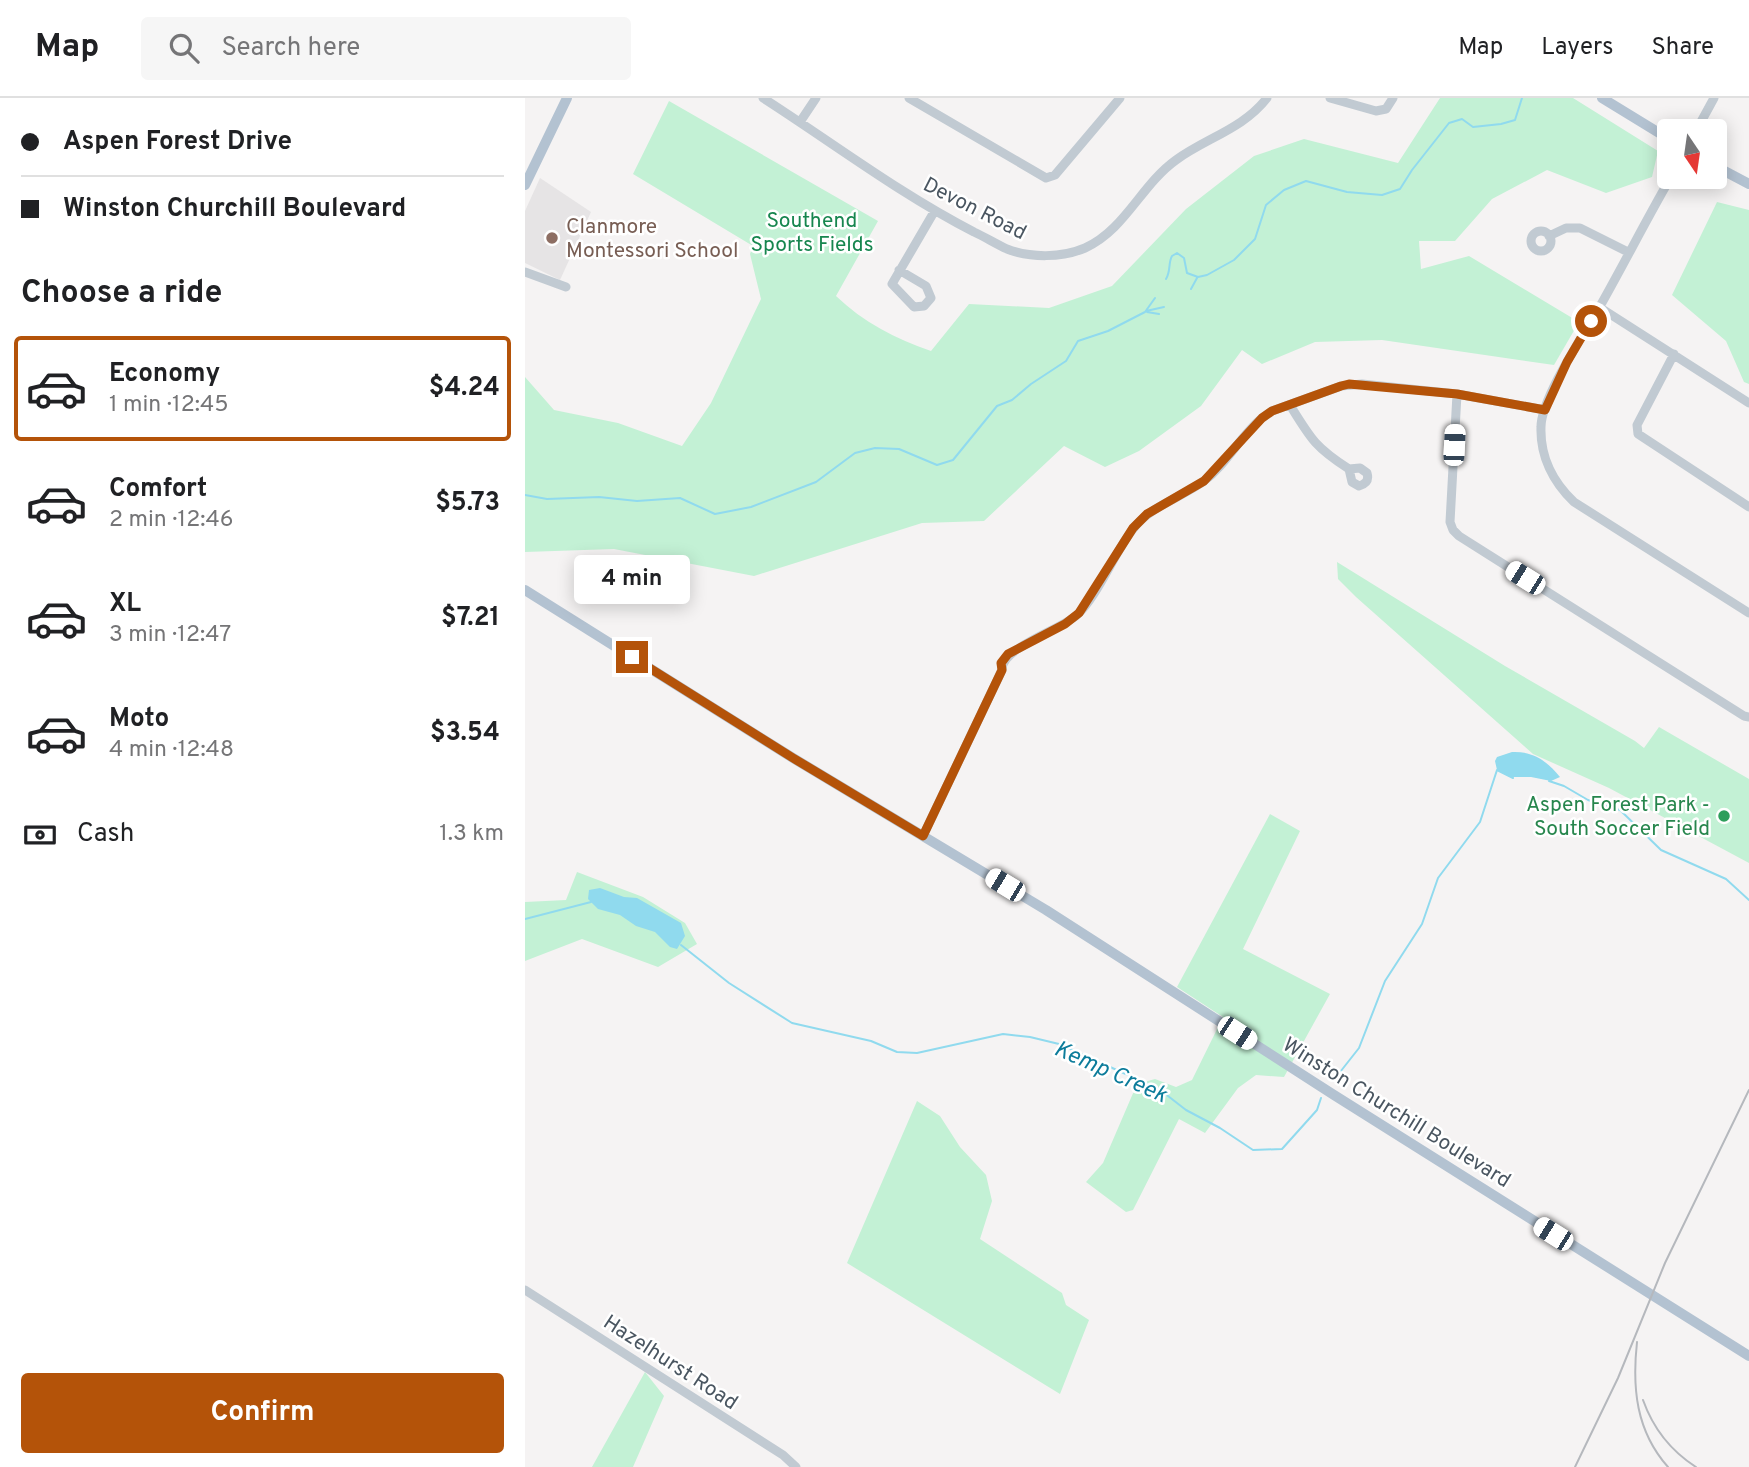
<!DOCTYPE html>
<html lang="en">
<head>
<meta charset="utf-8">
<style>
  body { margin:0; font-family:Overpass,sans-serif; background:#f6f6f6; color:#202124; height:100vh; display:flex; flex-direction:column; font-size:26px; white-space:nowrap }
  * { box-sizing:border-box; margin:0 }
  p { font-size:23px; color:#757577 }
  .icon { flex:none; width:38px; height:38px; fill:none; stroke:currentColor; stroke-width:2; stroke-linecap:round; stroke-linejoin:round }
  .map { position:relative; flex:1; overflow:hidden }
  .sheet { display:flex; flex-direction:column; background:#fff; width:525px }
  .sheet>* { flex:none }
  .top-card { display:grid; align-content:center; height:154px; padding:0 21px; background:#fff }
  .needle { width:46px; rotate:167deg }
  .controls { position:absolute; left:1132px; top:21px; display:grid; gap:14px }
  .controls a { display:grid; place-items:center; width:70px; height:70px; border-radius:7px; background:#fff; box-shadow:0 4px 18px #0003; font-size:35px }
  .end { position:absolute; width:32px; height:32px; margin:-16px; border:9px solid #b45309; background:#fff; box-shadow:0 0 0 4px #fff }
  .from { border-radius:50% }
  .bubble { position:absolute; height:49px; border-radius:7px; background:#fff; box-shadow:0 4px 18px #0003; font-size:23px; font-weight:700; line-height:49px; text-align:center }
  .car { position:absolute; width:21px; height:42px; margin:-21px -10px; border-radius:9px; box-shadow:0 0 5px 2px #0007; background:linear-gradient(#fff 24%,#345 0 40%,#fff 0 76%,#345 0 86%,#fff 0) }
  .top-card b { display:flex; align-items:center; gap:24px; height:66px; font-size:26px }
  .top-card b+b { border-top:2px solid #e0e0e0 }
  .top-card i { width:18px; height:18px; background:#202124 }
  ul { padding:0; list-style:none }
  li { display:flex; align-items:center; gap:21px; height:105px; margin:0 14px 10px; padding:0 7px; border:4px solid transparent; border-radius:7px }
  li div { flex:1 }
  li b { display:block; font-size:26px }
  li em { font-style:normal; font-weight:700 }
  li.on { border-color:#b45309 }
  li>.icon { width:63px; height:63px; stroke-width:1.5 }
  h2 { padding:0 21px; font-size:32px; line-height:84px }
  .pay { display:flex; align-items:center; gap:18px; height:77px; padding:0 21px; font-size:26px }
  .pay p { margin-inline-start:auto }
  .primary-button { display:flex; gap:14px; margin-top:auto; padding:14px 21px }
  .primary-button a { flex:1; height:80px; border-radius:7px; background:#b45309; color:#fff; font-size:28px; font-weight:700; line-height:80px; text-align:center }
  header { display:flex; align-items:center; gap:42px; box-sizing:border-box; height:98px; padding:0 35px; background:#fff; border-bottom:2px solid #e0e0e0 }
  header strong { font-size:33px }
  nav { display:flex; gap:38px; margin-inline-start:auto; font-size:24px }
  .search { width:490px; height:63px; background:#f6f6f6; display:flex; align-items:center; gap:18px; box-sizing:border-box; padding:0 24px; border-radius:7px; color:#757577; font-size:26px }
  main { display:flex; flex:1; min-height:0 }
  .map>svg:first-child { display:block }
  .education { fill:#e6e4e5 }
  .green { fill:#c3f1d5 }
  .water { fill:#90daee }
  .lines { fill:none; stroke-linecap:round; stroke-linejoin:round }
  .stream { stroke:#90daee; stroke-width:2 }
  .minor { stroke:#c1cad2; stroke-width:9 }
  .major { stroke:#b3c2d1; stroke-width:10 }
  .rail { stroke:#b5b8bd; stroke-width:2 }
  .route { stroke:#b45309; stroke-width:9 }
  .education-dot { fill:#8d6e63; stroke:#fff; stroke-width:2.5 }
  .leisure-dot { fill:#2e9e5b; stroke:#fff; stroke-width:2.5 }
  .labels { text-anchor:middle; stroke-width:5; stroke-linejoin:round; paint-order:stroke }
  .street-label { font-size:21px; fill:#4a5661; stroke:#fff }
  .park-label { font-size:21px; fill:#17864f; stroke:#fff }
  .education-label { font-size:21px; fill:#785e54; stroke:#fff; text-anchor:start }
  .leisure-label { font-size:21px; fill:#27864d; stroke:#fff; text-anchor:end }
  .water-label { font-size:23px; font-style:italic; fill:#0c7c9b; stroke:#fff }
</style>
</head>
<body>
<header>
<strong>Map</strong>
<div class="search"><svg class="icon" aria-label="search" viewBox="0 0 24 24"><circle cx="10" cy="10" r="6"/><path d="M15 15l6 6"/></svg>Search here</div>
<nav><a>Map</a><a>Layers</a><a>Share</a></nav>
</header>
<main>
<section class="sheet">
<div class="top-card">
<b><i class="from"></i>Aspen Forest Drive</b>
<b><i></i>Winston Churchill Boulevard</b>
</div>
<h2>Choose a ride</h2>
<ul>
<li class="on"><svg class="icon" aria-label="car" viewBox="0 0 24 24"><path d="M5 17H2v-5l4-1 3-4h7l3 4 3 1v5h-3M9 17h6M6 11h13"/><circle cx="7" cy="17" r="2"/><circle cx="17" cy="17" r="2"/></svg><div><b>Economy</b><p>1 min · 12:45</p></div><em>$4.24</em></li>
<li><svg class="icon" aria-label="car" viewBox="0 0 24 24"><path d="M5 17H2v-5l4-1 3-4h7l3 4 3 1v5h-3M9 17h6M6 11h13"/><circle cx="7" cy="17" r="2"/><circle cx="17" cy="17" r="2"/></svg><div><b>Comfort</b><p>2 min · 12:46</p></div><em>$5.73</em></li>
<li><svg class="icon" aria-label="car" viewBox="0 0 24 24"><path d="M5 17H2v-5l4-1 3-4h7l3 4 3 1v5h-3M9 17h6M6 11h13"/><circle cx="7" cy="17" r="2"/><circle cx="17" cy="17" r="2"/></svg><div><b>XL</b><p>3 min · 12:47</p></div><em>$7.21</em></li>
<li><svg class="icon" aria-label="car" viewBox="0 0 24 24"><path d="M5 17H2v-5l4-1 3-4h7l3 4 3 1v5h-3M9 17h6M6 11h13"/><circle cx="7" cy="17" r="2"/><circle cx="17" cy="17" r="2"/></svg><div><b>Moto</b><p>4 min · 12:48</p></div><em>$3.54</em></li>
</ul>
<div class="pay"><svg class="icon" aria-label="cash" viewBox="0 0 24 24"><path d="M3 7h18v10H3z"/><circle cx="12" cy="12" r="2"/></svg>Cash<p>1.3 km</p></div>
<div class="primary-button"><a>Confirm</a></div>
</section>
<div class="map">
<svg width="1224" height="1369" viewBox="0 0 1224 1369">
  <rect width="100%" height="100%" fill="#f5f3f3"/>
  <!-- education -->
  <path class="education" d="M 15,80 L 66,114 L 35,182 L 0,165 L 0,113 Z"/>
  <!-- green -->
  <path class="green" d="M 915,0 L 1048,0 L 1133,53 L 1127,79 L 1081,95 L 1022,72 L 967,101 L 930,143 L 894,143 L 896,171 L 944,158 L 1054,224 L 1029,267 L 857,242 L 790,244 L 737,266 L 717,252 L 676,308 L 614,353 L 580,369 L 539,348 L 459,423 L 397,425 L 229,478 L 89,451 L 0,454 L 0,279 L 29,312 L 93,325 L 157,348 L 186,305 L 236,201 L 225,156 L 228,148 L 108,76 L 144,3 L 353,123 L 311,198 C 338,224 371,241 406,253 L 444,206 L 524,210 L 587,188 L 661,111 L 729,58 L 779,41 L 873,65 Z
    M 1192,104 L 1224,112 L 1224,286 L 1219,284 L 1201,243 L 1147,197 Z
    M 812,464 L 980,568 L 1110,643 L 1119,650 L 1134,629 L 1224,681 L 1224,765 L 1084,690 L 1008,656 L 831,499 L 813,481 Z
    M 745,716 L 775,733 L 718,851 L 805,896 L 759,979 L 731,977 L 713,990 L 680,1035 L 654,1021 L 608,1112 L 601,1114 L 561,1084 L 578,1065 L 612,986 L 630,981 L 651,989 L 667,982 L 698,919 L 652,889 Z
    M 52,774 L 118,799 L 160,825 L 172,846 L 133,869 L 57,841 L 0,863 L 0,804 L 41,802 Z
    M 392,1003 L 415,1018 L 435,1049 L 461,1077 L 467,1103 L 455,1141 L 537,1195 L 541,1207 L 564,1222 L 535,1296 L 322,1165 Z
    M 120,1274 L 139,1298 L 108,1369 L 67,1369 Z"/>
  <!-- water -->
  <path class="water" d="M 987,654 C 1008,653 1022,663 1035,679 L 1026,683 L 1006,679 L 985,679 L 972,672 L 970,663 L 972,659 Z
    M 75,790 L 99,799 L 112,800 L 156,825 L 160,838 L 152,851 L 145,849 L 130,834 L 111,828 L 95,817 L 73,811 L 63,801 L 64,792 Z"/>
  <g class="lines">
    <!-- stream -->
    <path class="stream" d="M 641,181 C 646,173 643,165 647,158 L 652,155 L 659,160 L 662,175 L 673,179 L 682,177 L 709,162 L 730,141 L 741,107 L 759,92 L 781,83 L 822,94 L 857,97 L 875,91 L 887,72 L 924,25 L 937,21 L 948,29 L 976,26 L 990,22 L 997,0
      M 666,191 L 672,180
      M 621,213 L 639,209
      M 622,214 L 634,216
      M 0,397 L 22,401 L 74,399 L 112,403 L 155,400 L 190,416 L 226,409 L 291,384 L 330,355 L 350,350 L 374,351 L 412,367 L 428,362 L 472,308 L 487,302 L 506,286 L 541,263 L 553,243 L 583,233 L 620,214 L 630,200
      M 1024,683 L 1039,688 L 1063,702 L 1095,712 L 1136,752 L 1201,781 L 1224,802
      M 0,821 L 66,804
      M 156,847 L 204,885 L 267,925 L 346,943 L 372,954 L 392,955 L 478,936 L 505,939 L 534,946 L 634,991 L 661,1012 L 695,1030 L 728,1052 L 757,1051 L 792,1012 L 796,1000
      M 808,983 L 834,950 L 860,883 L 897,826 L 913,780 L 955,724 L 972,672 L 988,680"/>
    <!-- minor -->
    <path class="minor" d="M 238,0 C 308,45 375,96 449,134 C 460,139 471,146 482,151 C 505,160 537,160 560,150 C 600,132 616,87 651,62 C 681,40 718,31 742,0
      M 384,0 L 521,80 L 530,77 L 595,0
      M 805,0 L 851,13 L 861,11 L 868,0
      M 275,24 L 291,0
      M 1171,33 L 1189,0
      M 1146,79 C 1121,122 1099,166 1074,210 C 1059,236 1016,300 1016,329 C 1015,358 1028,384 1049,404 L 1224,515
      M1006 143a10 10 0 1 1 20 0a10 10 0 1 1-20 0Z
      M 1024,138 L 1041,130 L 1055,130 L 1103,154
      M 374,172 L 401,188 L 406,200 L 399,208 L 389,209 L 367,186 L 409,114
      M 0,174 L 41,189
      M 1074,209 L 1224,305
      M 1149,256 L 1112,327 L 1113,336 L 1224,409
      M 932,296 L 925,424 L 928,432 L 934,438 L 1219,618 L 1224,619
      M 765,307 C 786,341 790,349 824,371
      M 835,370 L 842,375 C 844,382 841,386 834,388 L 827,384 L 824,371 Z
      M 398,738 L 477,572 C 476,550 535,532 552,517 C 573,498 589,455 608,431 C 625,408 656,400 679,383 C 702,366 715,338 737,320 L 747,313 L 816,288 L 837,286 L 932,296 L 1020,312
      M 0,1192 L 258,1357 L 271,1369"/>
    <!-- major -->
    <path class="major" d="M 1077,0 L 1144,41
      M 1190,68 L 1224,86
      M 0,87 L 42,0
      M 0,492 L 268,660 L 521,812 L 809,997 L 1224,1258"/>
    <!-- rail -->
    <path class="rail" d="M 1112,1244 C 1107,1290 1111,1333 1143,1369
      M 1118,1302 C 1128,1330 1146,1353 1171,1369
      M 1050,1369 L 1093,1280 L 1140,1165 L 1224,992"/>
  </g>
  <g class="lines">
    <!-- route -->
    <path class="route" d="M 107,559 L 268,660 L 398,738 L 477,572 L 476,565 L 483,556 L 540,526 L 554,515 L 608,430 L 622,416 L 679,383 L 737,320 L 747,313 L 816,288 L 824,286 L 932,296 L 1020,312 L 1042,264 L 1066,223"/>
  </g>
  <!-- markers -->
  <circle class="education-dot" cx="27" cy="140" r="7"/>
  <circle class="leisure-dot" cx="1199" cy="718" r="7"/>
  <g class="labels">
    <!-- street labels -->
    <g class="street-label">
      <text transform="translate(450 110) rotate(27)" y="7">Devon Road</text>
      <text transform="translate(872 1014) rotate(32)" y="7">Winston Churchill Boulevard</text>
      <text transform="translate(146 1264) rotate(33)" y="7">Hazelhurst Road</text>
    </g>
    <!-- park labels -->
    <g class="park-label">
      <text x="287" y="129">Southend<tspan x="287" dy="24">Sports Fields</tspan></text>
    </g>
    <!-- education labels -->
    <g class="education-label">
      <text x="41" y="135">Clanmore<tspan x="41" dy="24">Montessori School</tspan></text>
    </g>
    <!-- leisure labels -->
    <g class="leisure-label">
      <text x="1185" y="713">Aspen Forest Park -<tspan x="1185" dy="24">South Soccer Field</tspan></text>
    </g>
    <!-- water labels -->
    <g class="water-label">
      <text transform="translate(586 973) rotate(24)" y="8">Kemp Creek</text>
    </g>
  </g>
</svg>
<div class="controls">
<a><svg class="needle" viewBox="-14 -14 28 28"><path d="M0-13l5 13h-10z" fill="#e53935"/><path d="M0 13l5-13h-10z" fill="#757577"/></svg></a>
</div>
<i class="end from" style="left:1066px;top:223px"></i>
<i class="end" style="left:107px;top:559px"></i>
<div class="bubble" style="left:49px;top:457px;width:116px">4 min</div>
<i class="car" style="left:929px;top:347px;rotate:3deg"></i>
<i class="car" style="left:1000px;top:480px;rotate:302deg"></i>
<i class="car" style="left:480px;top:787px;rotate:301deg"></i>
<i class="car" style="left:712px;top:935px;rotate:123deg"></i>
<i class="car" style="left:1028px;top:1136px;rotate:302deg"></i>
</div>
</main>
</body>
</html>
